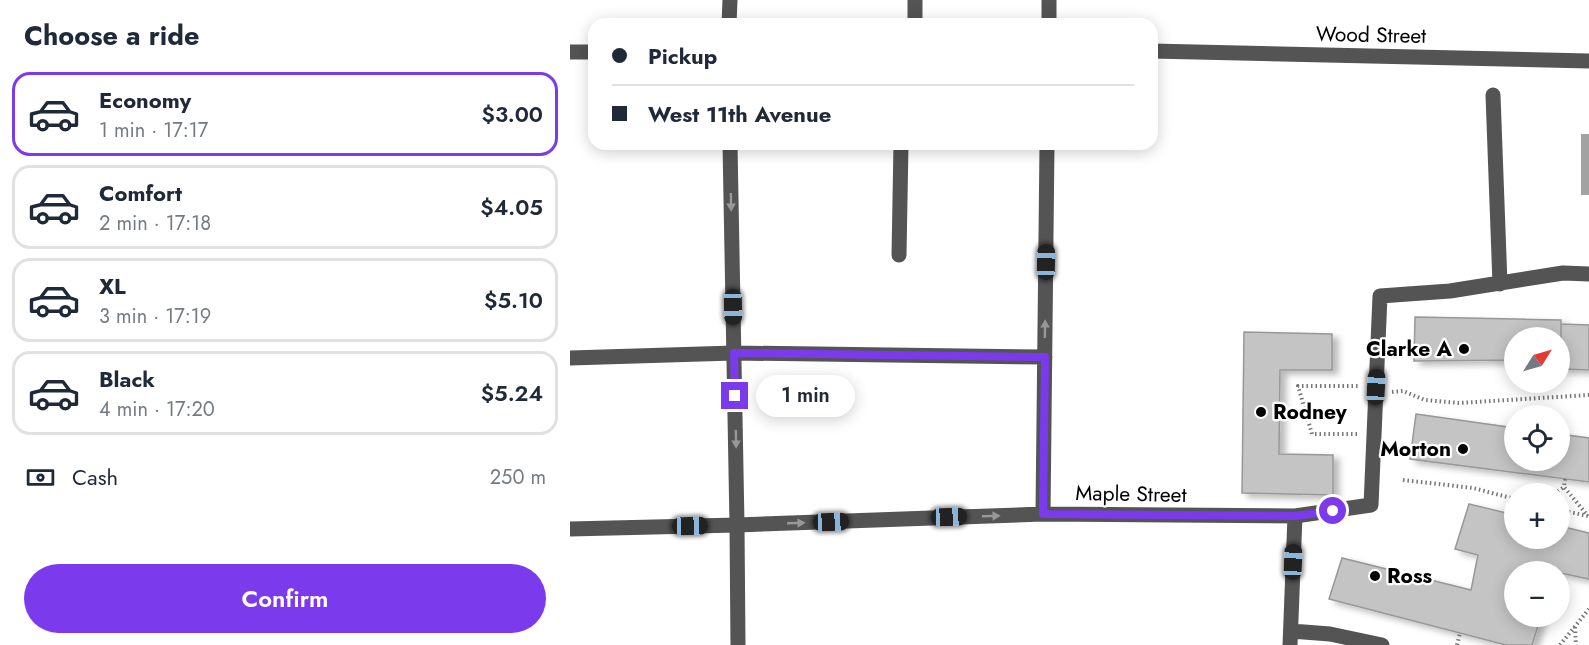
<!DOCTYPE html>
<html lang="en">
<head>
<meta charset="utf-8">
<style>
  body { margin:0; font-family:Jost,sans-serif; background:#f6f6f7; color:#1f2937; height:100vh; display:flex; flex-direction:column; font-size:22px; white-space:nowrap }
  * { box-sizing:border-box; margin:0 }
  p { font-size:20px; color:#747a83 }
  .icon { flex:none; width:33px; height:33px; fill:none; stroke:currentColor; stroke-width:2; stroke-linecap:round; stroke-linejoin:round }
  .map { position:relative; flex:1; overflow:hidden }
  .drawer { display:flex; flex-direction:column; background:#fff; width:570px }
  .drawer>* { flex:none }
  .banner { position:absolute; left:18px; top:18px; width:570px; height:132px; border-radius:18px; box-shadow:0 3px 15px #0003; display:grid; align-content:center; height:132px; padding:0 24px; background:#fff }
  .needle { width:39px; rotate:53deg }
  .tools { position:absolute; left:934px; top:327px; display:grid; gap:12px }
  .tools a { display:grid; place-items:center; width:66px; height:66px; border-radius:50%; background:#fff; box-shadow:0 3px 15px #0003; font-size:30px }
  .end { position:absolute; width:27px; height:27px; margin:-14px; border:8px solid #7c3aed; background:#fff; box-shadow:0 0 0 3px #fff }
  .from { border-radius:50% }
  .bubble { position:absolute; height:42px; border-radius:21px; background:#fff; box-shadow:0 3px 15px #0003; font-size:20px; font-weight:600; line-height:42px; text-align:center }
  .car { position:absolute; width:18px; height:36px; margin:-18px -9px; border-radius:8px; box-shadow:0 0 4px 2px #0007; background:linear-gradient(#222 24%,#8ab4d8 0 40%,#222 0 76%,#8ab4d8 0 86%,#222 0) }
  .banner b { display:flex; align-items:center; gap:21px; height:57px; font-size:22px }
  .banner b+b { border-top:2px solid #e0e1e3 }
  .banner i { width:15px; height:15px; background:#1f2937 }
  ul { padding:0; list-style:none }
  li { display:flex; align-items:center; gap:18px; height:84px; margin:0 12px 9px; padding:0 12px; border:3px solid #e0e1e3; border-radius:18px }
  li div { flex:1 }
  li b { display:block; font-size:22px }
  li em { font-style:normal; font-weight:600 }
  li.selected { border-color:#7c3aed }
  li>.icon { width:54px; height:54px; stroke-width:1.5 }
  h2 { padding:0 24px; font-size:27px; line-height:72px }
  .pay { display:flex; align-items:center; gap:15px; height:66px; padding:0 24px; font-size:22px }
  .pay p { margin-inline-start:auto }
  .cta { display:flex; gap:12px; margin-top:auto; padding:12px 24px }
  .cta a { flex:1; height:69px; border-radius:36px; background:#7c3aed; color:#fff; font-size:24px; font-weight:600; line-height:69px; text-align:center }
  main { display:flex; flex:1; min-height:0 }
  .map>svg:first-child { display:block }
  .water { fill:#a2a2a2 }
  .building { fill:#c4c4c4; stroke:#989898; stroke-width:1.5; filter:url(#shadow) }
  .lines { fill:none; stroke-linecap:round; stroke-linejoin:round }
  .path { stroke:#767676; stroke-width:4; stroke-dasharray:1.5 3; stroke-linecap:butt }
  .minor { stroke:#545454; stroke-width:15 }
  .oneway { fill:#989898 }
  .route { stroke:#7c3aed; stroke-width:8 }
  .poi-dot { fill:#000; stroke:#fff; stroke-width:2 }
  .labels { text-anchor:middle; stroke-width:4.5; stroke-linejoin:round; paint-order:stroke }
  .street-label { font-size:21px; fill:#000; stroke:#fff }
  .poi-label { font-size:21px; font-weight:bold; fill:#000; stroke:#fff; text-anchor:end }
</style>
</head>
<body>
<main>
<section class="drawer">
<h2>Choose a ride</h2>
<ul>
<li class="selected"><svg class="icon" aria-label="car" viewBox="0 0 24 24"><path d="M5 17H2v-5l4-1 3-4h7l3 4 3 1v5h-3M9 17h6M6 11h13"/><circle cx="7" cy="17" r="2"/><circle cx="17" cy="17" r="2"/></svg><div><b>Economy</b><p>1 min · 17:17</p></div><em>$3.00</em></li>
<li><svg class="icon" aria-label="car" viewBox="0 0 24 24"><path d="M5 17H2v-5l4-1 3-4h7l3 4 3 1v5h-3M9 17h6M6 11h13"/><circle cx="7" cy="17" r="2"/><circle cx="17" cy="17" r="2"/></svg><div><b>Comfort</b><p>2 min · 17:18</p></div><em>$4.05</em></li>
<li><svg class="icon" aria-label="car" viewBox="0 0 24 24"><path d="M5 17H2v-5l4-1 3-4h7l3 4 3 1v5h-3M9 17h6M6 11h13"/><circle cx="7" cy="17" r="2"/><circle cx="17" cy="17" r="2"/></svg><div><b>XL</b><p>3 min · 17:19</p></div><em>$5.10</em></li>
<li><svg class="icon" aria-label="car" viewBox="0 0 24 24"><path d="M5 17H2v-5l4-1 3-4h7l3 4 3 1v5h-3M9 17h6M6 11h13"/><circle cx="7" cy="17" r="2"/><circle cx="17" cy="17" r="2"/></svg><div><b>Black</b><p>4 min · 17:20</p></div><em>$5.24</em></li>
</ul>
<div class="pay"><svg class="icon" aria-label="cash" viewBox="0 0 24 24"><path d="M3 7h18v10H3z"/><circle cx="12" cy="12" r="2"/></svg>Cash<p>250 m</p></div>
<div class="cta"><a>Confirm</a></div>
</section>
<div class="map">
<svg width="1019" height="645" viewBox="0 0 1019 645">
  <defs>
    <filter id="shadow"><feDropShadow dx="6" dy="4" stdDeviation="3" flood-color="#0004"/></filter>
  </defs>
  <rect width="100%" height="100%" fill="#fff"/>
  <!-- water -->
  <path class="water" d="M 1011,134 L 1019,134 L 1019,195 L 1011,195 Z"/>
  <!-- building -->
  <path class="building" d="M 845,317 L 991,320 L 991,360 L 990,338 L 945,338 L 945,360 L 844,361 Z
    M 991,324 L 1019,325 L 1019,370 L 991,369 Z
    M 674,332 L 762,334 L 762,370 L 710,370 L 709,454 L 763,455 L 763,495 L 672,493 Z
    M 846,414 L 945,428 L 945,460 L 990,460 L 990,434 L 1019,438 L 1019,482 L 840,459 Z
    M 899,504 L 945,515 L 945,538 L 990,538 L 990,526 L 1019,533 L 1019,579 L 990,573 L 990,572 L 953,565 L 951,572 L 945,572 L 945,616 L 971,616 L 962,645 L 936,645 L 759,599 L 772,558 L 901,590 L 908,555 L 885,549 Z"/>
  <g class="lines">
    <!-- path -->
    <path class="path" d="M 822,392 L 833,391 L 855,400 L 889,403 L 1019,395
      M 787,434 L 742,434 L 728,386 L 790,386
      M 995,479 L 994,487 L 1018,516
      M 833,480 L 903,488 L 945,499
      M 984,494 L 994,487
      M 990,510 L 1018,516
      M 1005,627 L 1006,645
      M 887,645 L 890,633
      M 990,645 L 1019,609"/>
    <!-- minor -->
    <path class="minor" d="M 159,24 L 160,0
      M 345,24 L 345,0
      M 479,24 L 479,0
      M 582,51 L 1019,61
      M 0,52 L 24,52
      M 923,95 L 930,284
      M 160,144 L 167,525 L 168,645
      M 329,255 L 331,144
      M 0,358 L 164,353 L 475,357
      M 473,514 L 477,144
      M 0,529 L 167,525 L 473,514 L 725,516 L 801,505 L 810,296 L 880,291 L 993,273 L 1019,274
      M 721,631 L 760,634 L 812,645
      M 720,645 L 725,516"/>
  </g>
  <!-- one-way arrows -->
  <defs><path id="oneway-solid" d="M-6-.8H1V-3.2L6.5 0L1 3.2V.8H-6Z" transform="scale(1.5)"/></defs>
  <g class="oneway">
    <use href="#oneway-solid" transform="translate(161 202) rotate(89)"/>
    <use href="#oneway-solid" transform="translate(475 329) rotate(-89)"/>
    <use href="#oneway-solid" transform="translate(166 439) rotate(89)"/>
    <use href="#oneway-solid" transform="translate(421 516) rotate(-2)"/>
    <use href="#oneway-solid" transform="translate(226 523) rotate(-2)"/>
  </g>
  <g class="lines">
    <!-- route -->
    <path class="route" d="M 165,396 L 164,353 L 475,357 L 473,514 L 725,516 L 763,511"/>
  </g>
  <!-- markers -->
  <g class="poi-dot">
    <circle cx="894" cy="349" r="6"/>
    <circle cx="691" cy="412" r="6"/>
    <circle cx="893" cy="449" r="6"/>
    <circle cx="805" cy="576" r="6"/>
  </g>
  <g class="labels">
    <!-- street labels -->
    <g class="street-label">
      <text transform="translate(801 35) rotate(1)" y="7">Wood Street</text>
      <text transform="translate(561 494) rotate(1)" y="7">Maple Street</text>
    </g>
    <!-- poi labels -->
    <g class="poi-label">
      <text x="882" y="356">Clarke A</text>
      <text x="703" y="419" text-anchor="start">Rodney</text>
      <text x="881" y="456">Morton</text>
      <text x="817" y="583" text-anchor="start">Ross</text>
    </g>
  </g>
</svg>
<div class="tools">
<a><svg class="needle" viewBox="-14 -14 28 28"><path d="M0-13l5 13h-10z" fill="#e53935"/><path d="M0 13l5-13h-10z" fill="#747a83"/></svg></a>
<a><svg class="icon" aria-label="locate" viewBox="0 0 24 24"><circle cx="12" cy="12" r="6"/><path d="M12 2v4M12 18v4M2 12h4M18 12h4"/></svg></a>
<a>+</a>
<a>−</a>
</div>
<i class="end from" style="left:763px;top:511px"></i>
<i class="end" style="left:165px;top:396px"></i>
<div class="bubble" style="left:186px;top:375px;width:99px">1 min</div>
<i class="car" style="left:476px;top:262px;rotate:1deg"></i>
<i class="car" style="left:163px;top:307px;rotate:179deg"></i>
<i class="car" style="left:806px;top:387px;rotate:3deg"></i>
<i class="car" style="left:379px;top:517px;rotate:88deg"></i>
<i class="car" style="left:261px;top:522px;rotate:88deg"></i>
<i class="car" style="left:120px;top:526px;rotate:89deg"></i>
<i class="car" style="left:723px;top:562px;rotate:2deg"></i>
<div class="banner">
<b><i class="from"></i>Pickup</b>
<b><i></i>West 11th Avenue</b>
</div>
</div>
</main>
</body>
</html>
